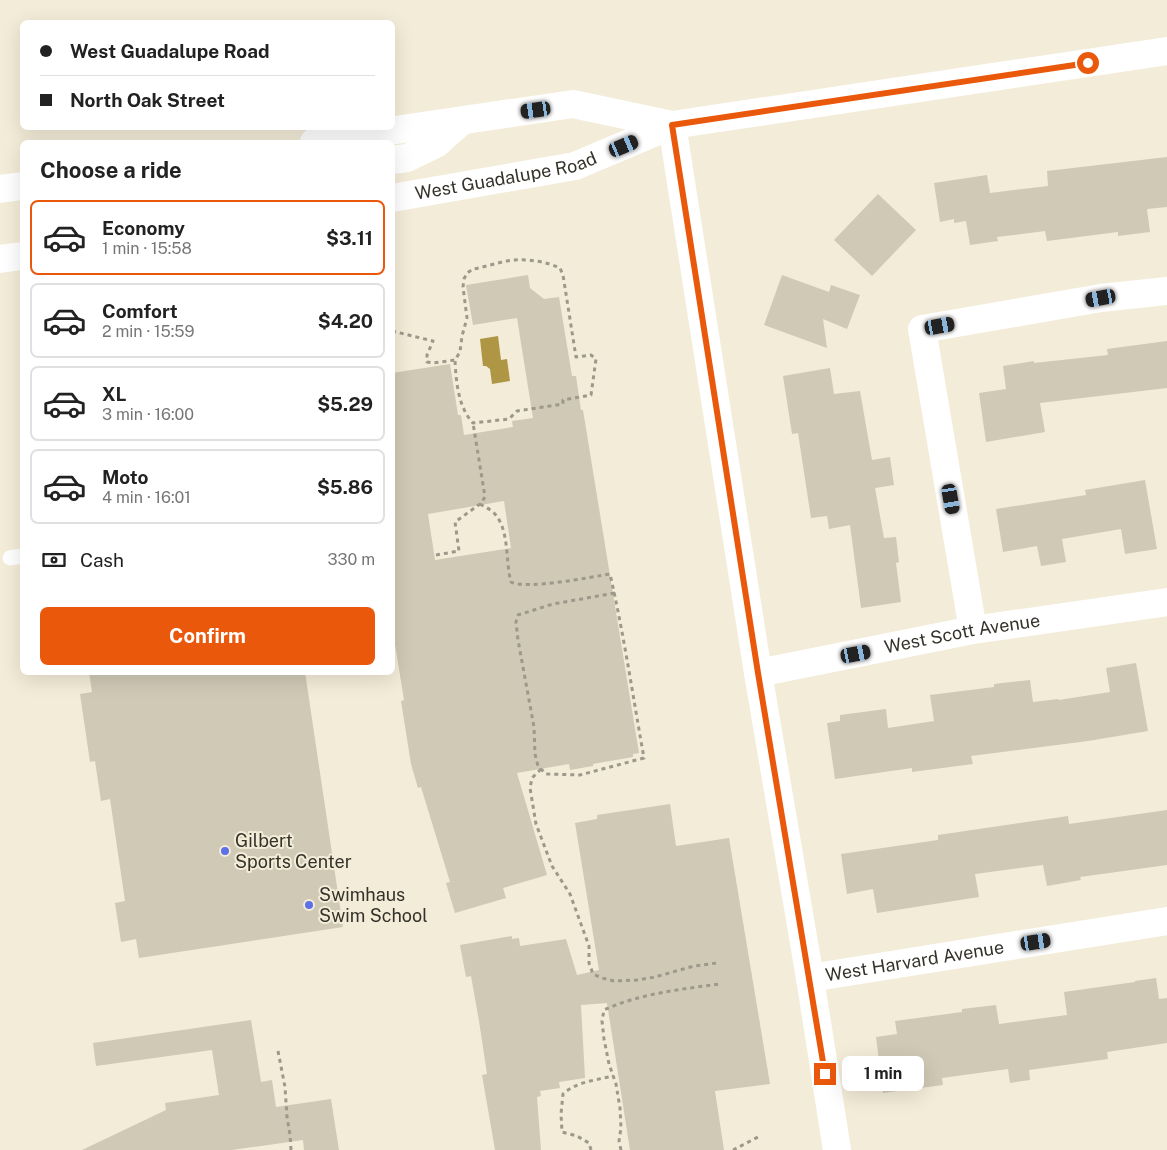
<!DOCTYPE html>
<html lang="en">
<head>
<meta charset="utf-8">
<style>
  body { margin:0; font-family:"Public Sans",sans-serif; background:#f2f2f2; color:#222; height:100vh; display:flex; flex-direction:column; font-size:19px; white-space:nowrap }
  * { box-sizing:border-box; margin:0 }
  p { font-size:16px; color:#767676 }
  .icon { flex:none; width:28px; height:28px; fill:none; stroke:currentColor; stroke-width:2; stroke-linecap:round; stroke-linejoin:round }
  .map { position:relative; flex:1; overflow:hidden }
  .drawer { position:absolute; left:20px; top:140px; width:375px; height:535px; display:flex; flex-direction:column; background:#fff; border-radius:8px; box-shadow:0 5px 20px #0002 }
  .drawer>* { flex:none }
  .banner { position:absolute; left:20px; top:20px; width:375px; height:110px; border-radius:8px; box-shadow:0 5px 20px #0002; display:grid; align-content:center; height:110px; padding:0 20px; background:#fff }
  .end { position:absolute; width:22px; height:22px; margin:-11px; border:6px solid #ea580c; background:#fff; box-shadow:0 0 0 2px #fff }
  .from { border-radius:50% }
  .bubble { position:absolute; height:35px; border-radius:8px; background:#fff; box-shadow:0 5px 20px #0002; font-size:16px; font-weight:700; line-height:35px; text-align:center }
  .car { position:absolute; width:15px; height:30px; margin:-15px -8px; border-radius:6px; box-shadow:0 0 4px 1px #0007; background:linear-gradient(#222 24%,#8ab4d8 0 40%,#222 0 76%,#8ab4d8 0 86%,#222 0) }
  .banner b { display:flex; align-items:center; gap:18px; height:48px; font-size:19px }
  .banner b+b { border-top:1px solid #e0e0e0 }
  .banner i { width:12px; height:12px; background:#222 }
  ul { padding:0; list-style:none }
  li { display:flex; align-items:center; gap:15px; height:75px; margin:0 10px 8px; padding:0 10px; border:2px solid #e0e0e0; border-radius:8px }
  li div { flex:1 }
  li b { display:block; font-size:19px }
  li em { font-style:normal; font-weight:700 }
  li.current { border-color:#ea580c }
  li>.icon { width:45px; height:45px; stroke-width:1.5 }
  h2 { padding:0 20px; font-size:22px; line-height:60px }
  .pay { display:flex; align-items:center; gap:12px; height:55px; padding:0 20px; font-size:19px }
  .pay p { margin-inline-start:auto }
  .primary-button { display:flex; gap:10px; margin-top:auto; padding:10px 20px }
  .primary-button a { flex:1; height:58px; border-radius:8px; background:#ea580c; color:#fff; font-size:20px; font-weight:700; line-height:58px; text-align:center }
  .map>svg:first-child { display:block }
  .water { fill:#af9644 }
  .building { fill:#cfc9b5; fill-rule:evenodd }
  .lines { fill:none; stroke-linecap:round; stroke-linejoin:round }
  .path { stroke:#9d988a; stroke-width:3; stroke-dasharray:4 4; stroke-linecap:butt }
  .lane { stroke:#fff; stroke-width:15 }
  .street { stroke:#fff; stroke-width:28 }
  .secondary { stroke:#fff; stroke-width:28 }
  .route { stroke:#ea580c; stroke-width:6 }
  .poi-dot { fill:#5c70e7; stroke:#f3ecd8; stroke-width:2 }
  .labels { text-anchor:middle; stroke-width:4; stroke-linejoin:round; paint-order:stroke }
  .street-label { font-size:18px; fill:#34322a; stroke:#f3ecd8 }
  .poi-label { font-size:18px; fill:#34322a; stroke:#f3ecd8; text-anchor:start }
</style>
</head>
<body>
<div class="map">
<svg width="1167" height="1150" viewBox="0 0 1167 1150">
  <rect width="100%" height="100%" fill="#f3ecd8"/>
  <!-- water -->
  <path class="water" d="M 498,336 L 501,360 L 507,359 L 510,381 L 492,384 L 490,369 L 486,366 L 483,366 L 480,339 Z"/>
  <!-- building -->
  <path class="building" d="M 1167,157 L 1167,207 L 1147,209 L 1150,232 L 1118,236 L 1118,232 L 1047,241 L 1045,231 L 997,237 L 998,241 L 970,245 L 966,221 L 954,223 L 954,219 L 940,222 L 934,183 L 987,175 L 990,193 L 1048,186 L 1047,171 Z
    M 878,194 L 916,230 L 872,276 L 834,240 Z
    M 528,275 L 530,288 L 544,299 L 559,297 L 572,376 L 576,376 L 581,410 L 583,410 L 639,753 L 633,754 L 633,757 L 593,764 L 593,766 L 570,770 L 569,764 L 517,773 L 547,875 L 503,888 L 506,898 L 455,913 L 446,883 L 450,882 L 421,787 L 418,788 L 411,764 L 401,701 L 404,700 L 392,626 L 392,373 L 450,364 L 458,415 L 461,415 L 464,435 L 513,427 L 512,421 L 533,418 L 517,318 L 473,325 L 466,285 ZM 504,501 L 511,548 L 435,560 L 428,514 Z
    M 782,275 L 829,292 L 831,285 L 860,295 L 847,329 L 823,319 L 827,348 L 764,325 Z
    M 1167,341 L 1167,388 L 1040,403 L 1045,432 L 986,442 L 979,393 L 1006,389 L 1003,366 L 1034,361 L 1034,363 L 1108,355 L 1107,349 Z
    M 830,368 L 834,394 L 860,391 L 872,460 L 890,457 L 894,485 L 875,488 L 884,538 L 896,537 L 899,562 L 896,563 L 901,602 L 861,608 L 850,525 L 829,529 L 827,516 L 811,518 L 798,433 L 792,434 L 783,376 Z
    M 1145,480 L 1157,549 L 1125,554 L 1121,529 L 1062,539 L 1066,562 L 1041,566 L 1037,546 L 1003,552 L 996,509 L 1086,495 L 1085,490 Z
    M 1136,663 L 1148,731 L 1088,741 L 971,756 L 973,764 L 912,772 L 912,768 L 835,779 L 827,723 L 840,721 L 840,715 L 886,709 L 888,728 L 934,721 L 930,695 L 994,687 L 994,684 L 1030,680 L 1033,702 L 1058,699 L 1059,700 L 1110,692 L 1106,668 Z
    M 89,672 L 305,672 L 343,927 L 139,958 L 136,939 L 121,942 L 115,903 L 125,901 L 110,799 L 101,801 L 95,761 L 90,762 L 80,694 L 92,692 Z
    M 670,804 L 676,846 L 729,838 L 770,1084 L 715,1091 L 724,1150 L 630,1150 L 607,1003 L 581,1005 L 585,1078 L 559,1082 L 560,1088 L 540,1091 L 541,1096 L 537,1097 L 541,1150 L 495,1150 L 482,1075 L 487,1074 L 479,1021 L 471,976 L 466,977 L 460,945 L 512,936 L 512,939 L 519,938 L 520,946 L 566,939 L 577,975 L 599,970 L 575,823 L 597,819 L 597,815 Z
    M 1167,810 L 1167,865 L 1080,877 L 1081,880 L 1047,886 L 1043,865 L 975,874 L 979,897 L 877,913 L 873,889 L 847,894 L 841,854 L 938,840 L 938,835 L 1068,816 L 1069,824 Z
    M 1156,978 L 1159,999 L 1167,998 L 1167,1043 L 1107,1052 L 1108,1059 L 1029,1070 L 1030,1080 L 1010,1083 L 1008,1069 L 942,1078 L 943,1085 L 883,1093 L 876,1037 L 897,1034 L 895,1021 L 962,1012 L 962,1009 L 996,1005 L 999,1024 L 1067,1015 L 1064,992 L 1135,982 L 1135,981 Z
    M 251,1020 L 261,1082 L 272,1080 L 276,1107 L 331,1099 L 339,1150 L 304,1150 L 303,1140 L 232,1150 L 82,1150 L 166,1110 L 165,1103 L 219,1095 L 212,1050 L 96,1066 L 93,1043 Z"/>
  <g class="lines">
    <!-- path -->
    <path class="path" d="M 392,331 L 433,341 L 427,355 L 427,362 L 433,363 L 455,360 L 460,352 L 462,336 L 467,318 L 463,287 L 464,279 L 467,273 L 473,269 C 486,267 501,261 515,260 C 530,259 547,262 560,268 L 563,275 L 576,357 L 591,355 L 596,359 L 591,395 L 563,400 L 563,404 L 517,411 L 509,419 L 473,423 C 458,407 456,381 455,360
      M 480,504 C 485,507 490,509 494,513 C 510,530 505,560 511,582 C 526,590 591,577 610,574 C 624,635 633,697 644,758 L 580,775 L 546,774 L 538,766 L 535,754 L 534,727 L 518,640 L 516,622 L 518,615 L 553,604 L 615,593
      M 436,555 L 459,551 L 455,522 L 480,504 L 485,497 L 473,423
      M 541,769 L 532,778 L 530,788 L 536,824 L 552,866 L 570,894 L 589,946 L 589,963 L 593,974 L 602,978 L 614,981 L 637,980 L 655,977 L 694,966 L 717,963
      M 278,1051 L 285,1087 L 287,1117 L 290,1135 L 291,1150
      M 591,1150 L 589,1143 L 577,1136 L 562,1132 L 561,1114 L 563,1094 C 576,1082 596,1080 613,1076
      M 621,1150 L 619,1141 L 621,1128 L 620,1108 L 616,1084 L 609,1064 L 604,1039 L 602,1021 L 604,1010 C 638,994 682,989 720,984
      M 733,1150 L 758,1137"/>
    <!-- lane -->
    <path class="lane" d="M 10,558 L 22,556"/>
    <!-- street -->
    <g class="street">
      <path d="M 672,125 L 758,673 L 810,978 L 837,1150"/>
      <path d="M 973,630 L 922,329 L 1101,298 L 1167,291"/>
      <path id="s1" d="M 758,673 L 973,630 L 1167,602"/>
      <path id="s2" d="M 810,978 L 1167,921"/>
    </g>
    <!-- secondary -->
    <g class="secondary">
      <path d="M 314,142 L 573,104 L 672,125"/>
      <path d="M 392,160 L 407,158 L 436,144 L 463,120"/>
      <path d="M 0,189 L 22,186"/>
      <path id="s3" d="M 392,198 L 575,166 L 672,125 L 1167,51"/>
      <path d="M 0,259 L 22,256"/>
    </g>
  </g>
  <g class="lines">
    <!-- route -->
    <path class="route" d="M 825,1074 L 758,673 L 672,125 L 1088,63"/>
  </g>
  <!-- markers -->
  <g class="poi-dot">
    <circle cx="225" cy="851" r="5"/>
    <circle cx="309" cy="905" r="5"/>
  </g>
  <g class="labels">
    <!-- street labels -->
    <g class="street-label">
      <text dy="6" stroke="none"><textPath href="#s3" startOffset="116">West Guadalupe Road</textPath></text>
      <text dy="6" stroke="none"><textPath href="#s1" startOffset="208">West Scott Avenue</textPath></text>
      <text dy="6" stroke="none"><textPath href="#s2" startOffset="106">West Harvard Avenue</textPath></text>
    </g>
    <!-- poi labels -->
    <g class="poi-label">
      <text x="235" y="847">Gilbert<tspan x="235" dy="21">Sports Center</tspan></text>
      <text x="319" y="901">Swimhaus<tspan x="319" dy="21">Swim School</tspan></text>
    </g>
  </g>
</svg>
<i class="end from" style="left:1088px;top:63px"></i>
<i class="end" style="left:825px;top:1074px"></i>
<div class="bubble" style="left:842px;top:1056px;width:82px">1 min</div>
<i class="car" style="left:536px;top:110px;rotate:262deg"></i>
<i class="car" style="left:624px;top:146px;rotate:67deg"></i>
<i class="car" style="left:1101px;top:298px;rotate:260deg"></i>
<i class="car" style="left:940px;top:326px;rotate:80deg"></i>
<i class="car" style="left:951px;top:499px;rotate:170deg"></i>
<i class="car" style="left:856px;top:654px;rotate:79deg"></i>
<i class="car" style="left:1036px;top:942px;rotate:81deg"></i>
<div class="banner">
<b><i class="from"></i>West Guadalupe Road</b>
<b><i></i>North Oak Street</b>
</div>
<section class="drawer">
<h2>Choose a ride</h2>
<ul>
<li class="current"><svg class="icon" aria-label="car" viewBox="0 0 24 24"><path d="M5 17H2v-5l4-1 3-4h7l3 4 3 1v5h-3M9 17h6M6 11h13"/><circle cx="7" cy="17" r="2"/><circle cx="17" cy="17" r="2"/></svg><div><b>Economy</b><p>1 min · 15:58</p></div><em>$3.11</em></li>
<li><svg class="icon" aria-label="car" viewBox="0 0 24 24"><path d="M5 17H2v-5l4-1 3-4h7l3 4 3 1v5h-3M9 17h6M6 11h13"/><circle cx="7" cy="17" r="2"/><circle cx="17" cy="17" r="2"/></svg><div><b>Comfort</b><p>2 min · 15:59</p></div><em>$4.20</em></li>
<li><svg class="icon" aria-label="car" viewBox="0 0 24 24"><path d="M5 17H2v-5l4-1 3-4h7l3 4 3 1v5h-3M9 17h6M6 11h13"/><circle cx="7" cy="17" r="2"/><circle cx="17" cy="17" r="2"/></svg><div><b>XL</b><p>3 min · 16:00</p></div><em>$5.29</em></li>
<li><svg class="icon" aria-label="car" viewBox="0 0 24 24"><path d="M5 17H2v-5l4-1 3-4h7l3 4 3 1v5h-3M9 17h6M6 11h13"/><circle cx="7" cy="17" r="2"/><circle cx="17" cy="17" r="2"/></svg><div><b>Moto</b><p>4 min · 16:01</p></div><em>$5.86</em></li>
</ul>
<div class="pay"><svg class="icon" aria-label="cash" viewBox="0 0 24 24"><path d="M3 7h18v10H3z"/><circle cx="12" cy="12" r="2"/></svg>Cash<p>330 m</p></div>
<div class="primary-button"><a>Confirm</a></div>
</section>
</div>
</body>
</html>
